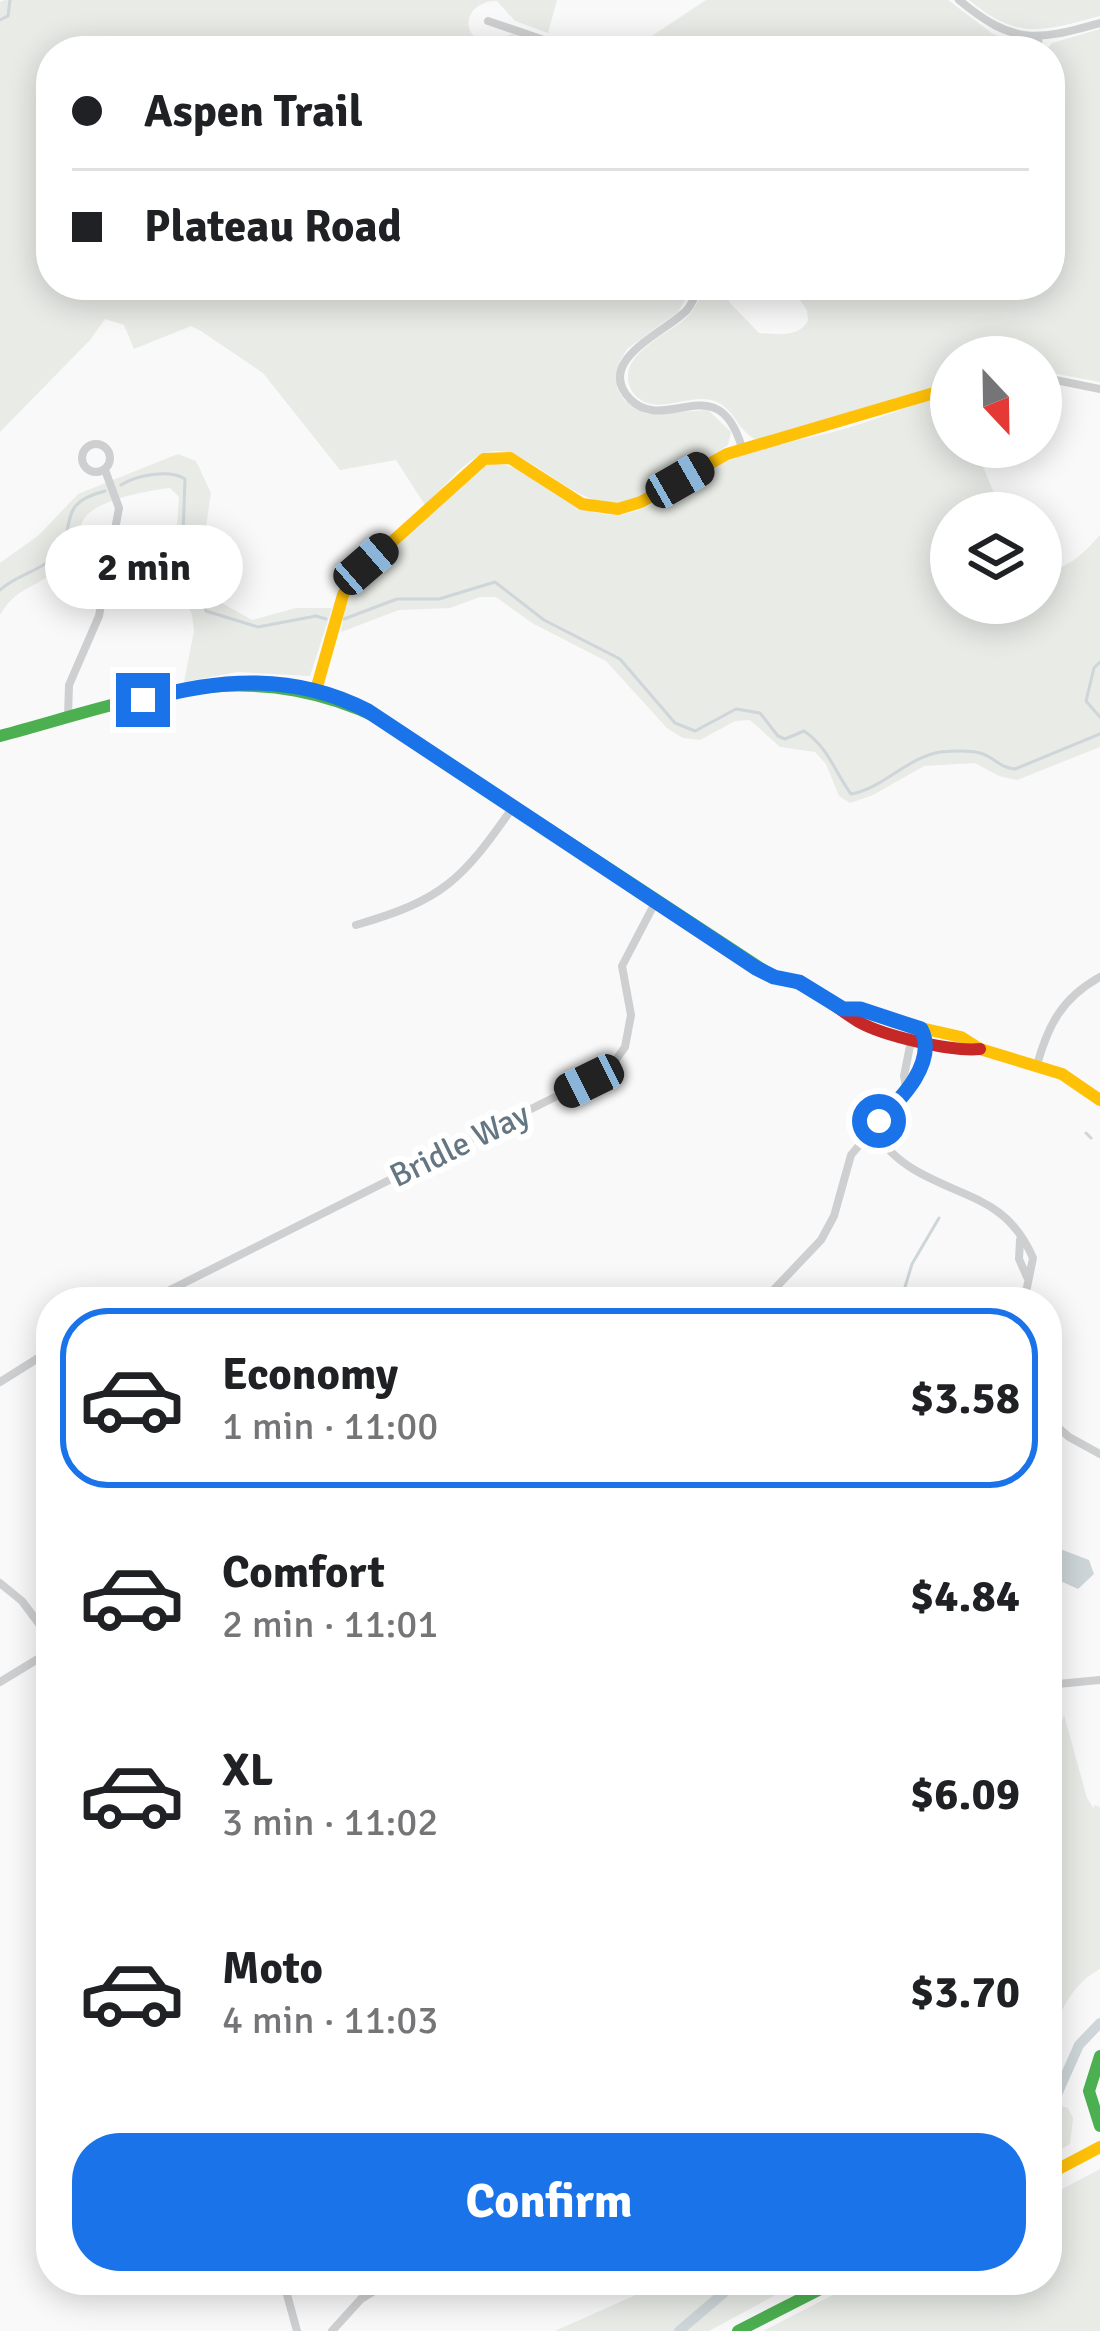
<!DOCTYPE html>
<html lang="en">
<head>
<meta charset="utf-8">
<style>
  body { margin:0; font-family:Signika,sans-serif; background:#f2f2f2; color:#202124; height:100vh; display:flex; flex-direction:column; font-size:45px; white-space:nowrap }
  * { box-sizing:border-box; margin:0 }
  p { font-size:39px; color:#757577 }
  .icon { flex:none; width:66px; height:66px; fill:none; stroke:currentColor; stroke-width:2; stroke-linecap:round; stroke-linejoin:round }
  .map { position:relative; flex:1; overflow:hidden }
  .details { position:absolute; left:36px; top:1287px; width:1026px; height:1008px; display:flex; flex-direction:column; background:#fff; border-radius:48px; box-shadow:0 6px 30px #0003 }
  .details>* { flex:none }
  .banner { position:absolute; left:36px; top:36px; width:1029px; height:264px; border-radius:48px; box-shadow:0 6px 30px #0003; display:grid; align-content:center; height:264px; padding:0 36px; background:#fff }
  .needle { width:78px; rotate:158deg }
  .buttons { position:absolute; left:930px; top:336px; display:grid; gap:24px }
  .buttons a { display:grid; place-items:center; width:132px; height:132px; border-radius:50%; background:#fff; box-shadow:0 6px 30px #0003; font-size:60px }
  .end { position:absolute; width:54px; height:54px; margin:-27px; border:15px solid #1a73e8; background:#fff; box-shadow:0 0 0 6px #fff }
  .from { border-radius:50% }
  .bubble { position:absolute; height:84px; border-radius:42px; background:#fff; box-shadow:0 6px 30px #0003; font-size:39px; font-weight:800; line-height:84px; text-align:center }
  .car { position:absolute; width:36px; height:72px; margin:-36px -18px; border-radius:15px; box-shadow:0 0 9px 3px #0007; background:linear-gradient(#222 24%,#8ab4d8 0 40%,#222 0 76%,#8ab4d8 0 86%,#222 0) }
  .banner b { display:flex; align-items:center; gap:42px; height:114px; font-size:45px }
  .banner b+b { border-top:3px solid #e0e0e0 }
  .banner i { width:30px; height:30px; background:#202124 }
  ul { padding:21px 0 0; list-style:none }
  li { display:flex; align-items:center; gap:36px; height:180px; margin:0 24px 18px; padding:0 12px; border:6px solid transparent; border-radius:48px }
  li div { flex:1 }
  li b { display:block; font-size:45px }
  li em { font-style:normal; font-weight:800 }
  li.current { border-color:#1a73e8 }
  li>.icon { width:108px; height:108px; stroke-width:1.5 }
  .cta { display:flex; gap:24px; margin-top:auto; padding:24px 36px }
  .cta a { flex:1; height:138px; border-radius:48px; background:#1a73e8; color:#fff; font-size:48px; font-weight:800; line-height:138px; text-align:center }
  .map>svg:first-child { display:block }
  .green { fill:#e8ebe6 }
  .water { fill:#ced6d9 }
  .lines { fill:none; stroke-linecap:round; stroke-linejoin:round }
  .stream { stroke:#ced6d9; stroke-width:3 }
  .canal { stroke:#ced6d9; stroke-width:10 }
  .street { stroke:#cecfd0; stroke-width:8 }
  .fast { stroke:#4caf50; stroke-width:12 }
  .slow { stroke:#ffc107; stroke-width:12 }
  .jam { stroke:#c62828; stroke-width:12 }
  .route { stroke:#1a73e8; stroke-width:15 }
  .labels { text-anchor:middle; stroke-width:12; stroke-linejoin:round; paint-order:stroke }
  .street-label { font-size:33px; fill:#657683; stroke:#fff }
</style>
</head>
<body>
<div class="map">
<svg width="1100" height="2331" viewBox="0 0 1100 2331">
  <rect width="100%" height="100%" fill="#f9f9f9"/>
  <!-- green -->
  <path class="green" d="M 5,0 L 557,0 L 548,33 L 515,21 L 497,1 C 469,0 456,31 484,43 L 512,34 L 545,44 L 543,51 L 51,51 L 51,285 L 693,285 L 678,312 L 627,349 L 620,361 L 617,388 L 624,400 L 646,414 L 708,410 L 731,432 L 728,445 C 703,462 651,497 623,502 C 569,512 523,433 480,455 C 460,465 442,490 425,505 L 396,460 L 340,470 L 263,373 L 201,331 L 191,326 L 134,349 L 124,325 L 105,319 L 90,340 L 0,432 L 0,2 Z
    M 706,0 L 948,0 L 993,34 L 1026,45 L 1031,51 L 629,51 Z
    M 969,0 L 1100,0 L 1100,16 C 1043,31 1018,41 969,0 Z
    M 1100,29 L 1100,382 L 1041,371 L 1041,357 L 951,357 L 951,382 L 758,440 C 739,434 736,411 717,402 C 696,393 673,408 651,404 C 641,402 633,395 630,387 C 617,354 668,335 686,318 C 696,309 700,297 705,285 L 722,285 L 730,303 L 759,333 C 777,334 798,338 808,321 L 807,310 L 789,285 L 1050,285 L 1050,51 L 1045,51 L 1052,43 Z
    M 951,394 L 951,447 L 975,447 L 1002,513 L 951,513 L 951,603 L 1041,603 L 1041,569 L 1046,572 C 1070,567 1084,553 1100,535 L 1100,747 L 1017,780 L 999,776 L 975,763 L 924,766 L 873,795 L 850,803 L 839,796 L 826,764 L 815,752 L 780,747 L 750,720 L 735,721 L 700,740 L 683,738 L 667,728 L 606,661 L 532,623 L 496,597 L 480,597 L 450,608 L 399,610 L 341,632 L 345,608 L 357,580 L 485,466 C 523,452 567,518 617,515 C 656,512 689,478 723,463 C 761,446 806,440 847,428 C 882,418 915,403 951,394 Z
    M 178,454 L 196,461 L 211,493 L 201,560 L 213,598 L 252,620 L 296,608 L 332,608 L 310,676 L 237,672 L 184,682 L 194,631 L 192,615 L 184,594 L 162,560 L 162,550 L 177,525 L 179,497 L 170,488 C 150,490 95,500 84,519 C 74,536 73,555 57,569 C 35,589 17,586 0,615 L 0,563 L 39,535 L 78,494 Z
    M 1064,1715 L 1087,1798 L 1094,1809 L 1094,1805 L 1100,1807 L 1100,1969 C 1068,1986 1055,2021 1047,2055 L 1047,1916 L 1054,1821 L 1047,1805 L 1047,1767 Z
    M 1047,2102 L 1068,2108 L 1073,2118 L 1070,2144 L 1047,2157 Z
    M 1100,2169 L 1100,2331 L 763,2331 L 862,2280 L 1047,2280 L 1047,2197 Z
    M 669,2280 L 803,2280 L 709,2331 L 555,2331 Z"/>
  <!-- water -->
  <path class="water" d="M 1047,1544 L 1089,1560 L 1094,1574 L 1078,1589 L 1047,1575 Z"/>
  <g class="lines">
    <!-- stream -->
    <path class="stream" d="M 0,20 L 8,16 L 10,0
      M 121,485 C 137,475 169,469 185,479 L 183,535 L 173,555 L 176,562 L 196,579 L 206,611 L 258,627 L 316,616 L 326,619
      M 0,590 C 16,575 44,570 56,554 C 79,524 55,504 105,491
      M 344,619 L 397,599 L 439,599 L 495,582 L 544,620 L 620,659 L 675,723 L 695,731 L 736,709 L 760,713 L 778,736 L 785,739 L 804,731 C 829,748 834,771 851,794 C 884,788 906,758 940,752 C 952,751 969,750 980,753 C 995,757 999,768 1015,769 L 1100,734
      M 1100,662 L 1094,668 L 1086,701 L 1100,717
      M 1086,1133 L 1091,1138
      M 901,1300 L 912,1264 L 939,1218"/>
    <!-- canal -->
    <path class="canal" d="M 1047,2117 L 1079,2045 L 1100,2023
      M 679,2331 L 739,2280"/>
    <!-- street -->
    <path class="street" d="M 959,0 C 1013,45 1036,41 1100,23
      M 488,21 L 576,51
      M 1038,37 L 1039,51
      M 699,285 C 696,294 693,303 687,310 C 668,331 593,360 630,399 C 666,436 718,365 742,448
      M 1041,377 L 1100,389
      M82 458a14 14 0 1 1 28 0a14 14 0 1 1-28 0Z
      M 68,717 L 69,685 L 99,616 L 119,508 L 105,470
      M 356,925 C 443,900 462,880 513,807
      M 1037,1065 C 1048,1025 1062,998 1100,977
      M 906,1087 L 904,1076 L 912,1036
      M 870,1130 C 883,1144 896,1159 913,1169 C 963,1199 1007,1197 1033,1258 L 1024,1302
      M 1020,1240 L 1019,1259 L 1027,1277
      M 146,1302 L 589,1080 L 612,1065 L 625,1047 L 631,1015 L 622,966 L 656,901
      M 762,1302 L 821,1240 L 834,1216 L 851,1155 L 917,1077 L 926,1042
      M 0,1382 L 51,1350
      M 1047,1418 L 1069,1437 L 1100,1454
      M 0,1583 L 22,1601 L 51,1640
      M 0,1682 L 51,1651
      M 1047,1685 L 1100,1680
      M 45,2206 L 51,2204
      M 283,2280 L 297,2331
      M 332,2331 L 361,2299 L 392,2280"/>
    <!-- fast -->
    <path class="fast" d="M 0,736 C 138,699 243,653 381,719 L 774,977 L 784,979
      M 1100,2056 L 1089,2091 L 1100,2126
      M 738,2331 L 838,2280"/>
    <!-- slow -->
    <path class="slow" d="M 316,690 L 343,595 L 353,577 L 484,459 L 510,458 L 582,504 L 618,509 L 641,502 L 727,454 L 951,388
      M 843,1009 L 861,1009 L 894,1022 L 961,1037 L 980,1049 L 1062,1074 L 1100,1100
      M 1047,2175 L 1100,2147"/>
    <!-- jam -->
    <path class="jam" d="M 784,979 C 812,985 834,1007 859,1022 C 884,1036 952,1052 980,1049"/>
  </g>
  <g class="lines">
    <!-- route -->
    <path class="route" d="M 143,700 C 220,678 295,673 368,711 L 756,968 L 774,977 L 799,982 L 843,1009 L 860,1009 L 921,1029 C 938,1062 901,1099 879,1121"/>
  </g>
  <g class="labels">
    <!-- street labels -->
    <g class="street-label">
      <text transform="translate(459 1144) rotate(-26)" y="12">Bridle Way</text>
    </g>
  </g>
</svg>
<div class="buttons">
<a><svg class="needle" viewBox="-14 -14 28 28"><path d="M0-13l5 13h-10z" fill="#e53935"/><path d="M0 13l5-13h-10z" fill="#757577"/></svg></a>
<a><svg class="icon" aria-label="layers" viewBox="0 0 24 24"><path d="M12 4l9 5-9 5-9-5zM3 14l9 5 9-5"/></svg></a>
</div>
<i class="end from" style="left:879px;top:1121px"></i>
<i class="end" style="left:143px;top:700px"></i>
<div class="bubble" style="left:45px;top:525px;width:198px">2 min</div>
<i class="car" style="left:680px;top:480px;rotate:60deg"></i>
<i class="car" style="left:366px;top:564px;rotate:49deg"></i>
<i class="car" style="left:589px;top:1081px;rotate:244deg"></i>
<div class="banner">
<b><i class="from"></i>Aspen Trail</b>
<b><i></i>Plateau Road</b>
</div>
<section class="details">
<ul>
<li class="current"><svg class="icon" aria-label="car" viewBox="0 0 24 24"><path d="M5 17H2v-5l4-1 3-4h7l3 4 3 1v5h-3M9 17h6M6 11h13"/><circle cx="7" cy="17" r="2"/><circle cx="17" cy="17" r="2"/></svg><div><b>Economy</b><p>1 min · 11:00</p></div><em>$3.58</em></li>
<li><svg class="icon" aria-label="car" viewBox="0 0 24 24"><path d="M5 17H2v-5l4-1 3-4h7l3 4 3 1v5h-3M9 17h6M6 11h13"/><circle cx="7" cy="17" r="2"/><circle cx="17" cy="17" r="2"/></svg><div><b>Comfort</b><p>2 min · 11:01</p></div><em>$4.84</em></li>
<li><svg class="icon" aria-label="car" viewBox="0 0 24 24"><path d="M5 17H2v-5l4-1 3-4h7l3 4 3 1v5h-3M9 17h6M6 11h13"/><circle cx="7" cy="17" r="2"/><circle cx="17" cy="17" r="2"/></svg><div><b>XL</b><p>3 min · 11:02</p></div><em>$6.09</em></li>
<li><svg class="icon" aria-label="car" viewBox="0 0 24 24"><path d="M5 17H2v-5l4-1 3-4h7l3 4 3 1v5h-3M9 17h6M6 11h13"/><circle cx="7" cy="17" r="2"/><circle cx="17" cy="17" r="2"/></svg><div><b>Moto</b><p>4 min · 11:03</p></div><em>$3.70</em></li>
</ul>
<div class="cta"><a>Confirm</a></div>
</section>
</div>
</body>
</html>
